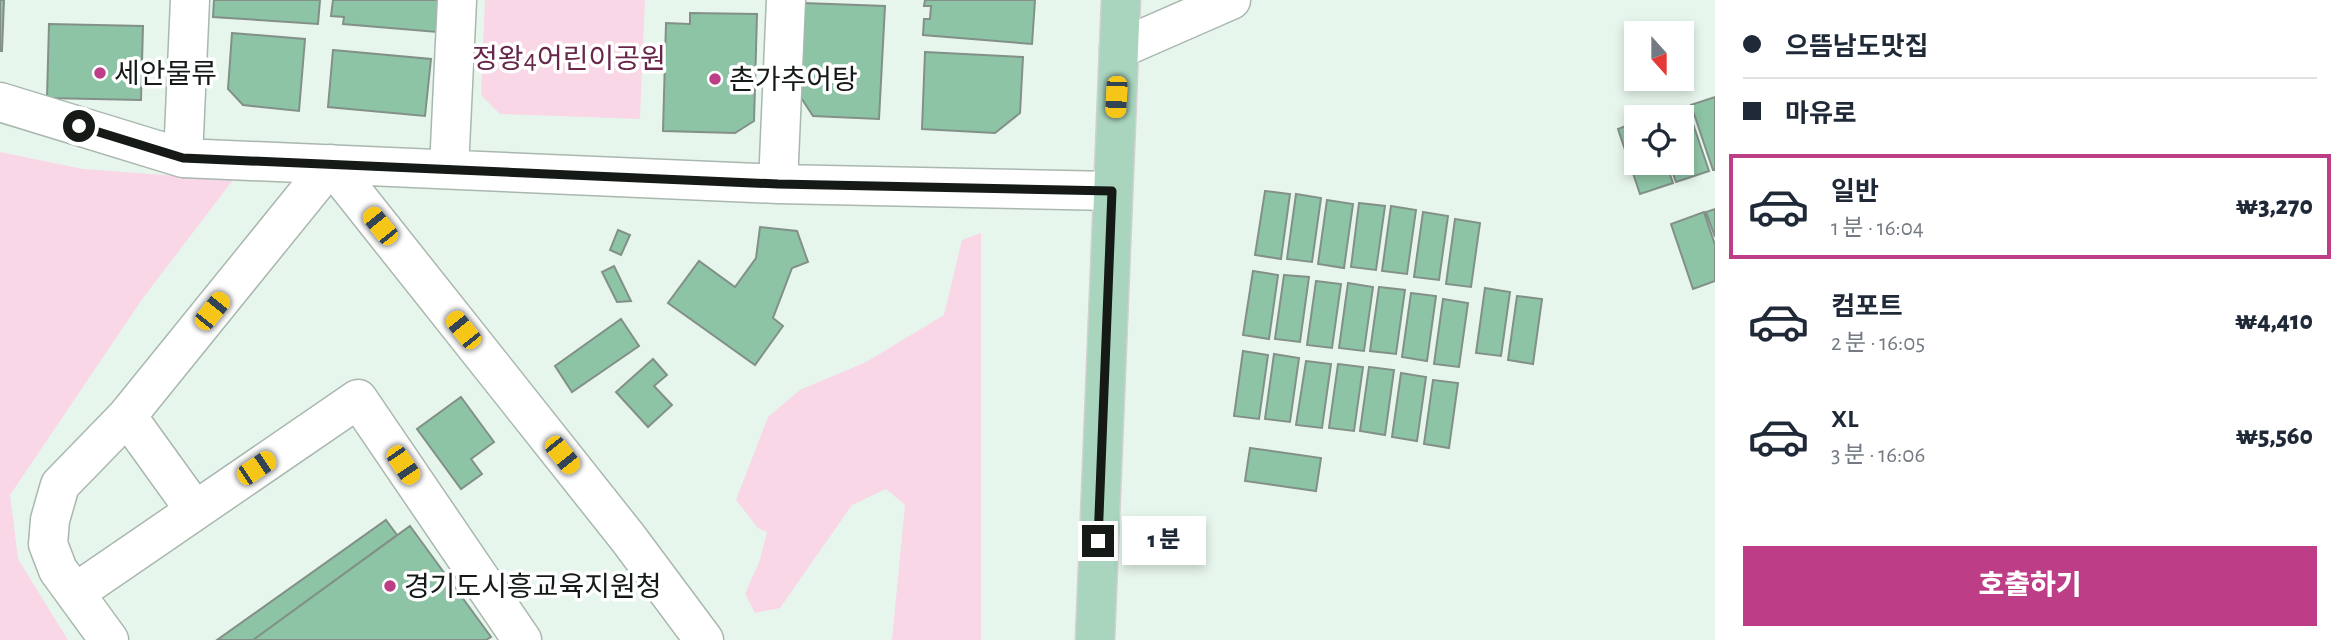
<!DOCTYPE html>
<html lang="ko">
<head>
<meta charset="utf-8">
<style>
  body { margin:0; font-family:"Alegreya Sans","Noto Sans KR",sans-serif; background:#f6f6f7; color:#1f2937; height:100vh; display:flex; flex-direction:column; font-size:26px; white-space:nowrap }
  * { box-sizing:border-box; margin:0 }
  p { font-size:23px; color:#747a83 }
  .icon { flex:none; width:38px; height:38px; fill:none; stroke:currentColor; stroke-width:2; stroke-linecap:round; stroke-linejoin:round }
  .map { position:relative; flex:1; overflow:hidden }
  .details { display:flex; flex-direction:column; background:#fff; width:630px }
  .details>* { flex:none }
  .guide { display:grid; align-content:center; height:154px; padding:0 28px; background:#fff }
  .needle { width:46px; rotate:159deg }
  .fabs { position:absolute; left:1624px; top:21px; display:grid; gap:14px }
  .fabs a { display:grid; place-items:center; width:70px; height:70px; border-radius:0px; background:#fff; box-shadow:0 4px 10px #0003; font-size:35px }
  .end { position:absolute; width:32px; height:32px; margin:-16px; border:9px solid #151a17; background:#fff; box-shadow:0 0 0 4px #fff }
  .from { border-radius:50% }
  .bubble { position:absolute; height:49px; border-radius:0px; background:#fff; box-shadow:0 4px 10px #0003; font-size:23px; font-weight:800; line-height:49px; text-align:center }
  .car { position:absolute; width:21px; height:42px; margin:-21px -10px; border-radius:9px; box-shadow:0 0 5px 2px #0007; background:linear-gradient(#f5c518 24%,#345 0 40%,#f5c518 0 76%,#345 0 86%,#f5c518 0) }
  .guide b { display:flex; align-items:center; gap:24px; height:66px; font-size:26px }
  .guide b+b { border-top:2px solid #e0e1e3 }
  .guide i { width:18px; height:18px; background:#1f2937 }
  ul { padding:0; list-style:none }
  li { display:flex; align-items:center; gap:21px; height:105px; margin:0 14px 10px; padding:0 14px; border:4px solid transparent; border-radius:0px }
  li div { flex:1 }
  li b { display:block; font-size:26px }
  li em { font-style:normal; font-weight:800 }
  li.on { border-color:#be3d87 }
  li>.icon { width:63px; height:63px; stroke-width:1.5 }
  .primary-button { display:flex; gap:14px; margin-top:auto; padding:14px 28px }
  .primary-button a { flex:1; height:80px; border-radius:0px; background:#be3d87; color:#fff; font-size:28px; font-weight:800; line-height:80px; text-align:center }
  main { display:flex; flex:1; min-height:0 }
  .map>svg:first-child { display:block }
  .green { fill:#f9d7e7 }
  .building { fill:#8dc4a5; stroke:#829088; stroke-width:2 }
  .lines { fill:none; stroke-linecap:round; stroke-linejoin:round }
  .minor-casing { stroke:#a9b7af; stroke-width:41 }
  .major-casing { stroke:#d0d1d1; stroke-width:41 }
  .minor { stroke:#fff; stroke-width:38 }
  .major { stroke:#a9d4be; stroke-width:38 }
  .route { stroke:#151a17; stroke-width:9 }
  .poi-dot { fill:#be3d87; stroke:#fff; stroke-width:2.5 }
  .labels { text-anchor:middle; stroke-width:7; stroke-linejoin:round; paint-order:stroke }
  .park-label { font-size:28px; fill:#67264a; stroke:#fff }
  .poi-label { font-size:28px; fill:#151a17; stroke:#fff; text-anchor:start }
</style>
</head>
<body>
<main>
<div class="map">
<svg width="1715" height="640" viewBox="0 0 1715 640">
  <rect width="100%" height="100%" fill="#e7f6ed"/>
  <!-- green -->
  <path class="green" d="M 485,0 L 645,0 L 640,119 L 500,114 L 481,95 Z
    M 0,152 L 83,169 L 233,180 L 143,298 L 10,495 L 18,559 L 68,640 L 0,640 Z
    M 981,233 L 981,640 L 892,640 L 905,505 L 886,489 L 852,505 L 780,608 L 755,613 L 745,594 L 760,560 L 767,532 L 758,528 L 736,500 L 768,417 L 800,390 L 866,362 L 944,315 L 962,240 Z"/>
  <!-- building -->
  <path class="building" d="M 0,0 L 4,0 L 2,51 L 0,51 Z
    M 214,0 L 320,0 L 318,24 L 213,17 Z
    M 333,0 L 440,0 L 437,32 L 343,24 L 344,17 L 331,16 Z
    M 925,0 L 1035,0 L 1032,44 L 923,35 L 924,19 L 930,19 L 931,6 L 924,6 Z
    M 803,3 L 885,6 L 879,119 L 813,116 L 798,93 Z
    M 690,13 L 757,14 L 754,121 L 735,133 L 663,131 L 666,23 L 690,24 Z
    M 49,24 L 143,26 L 141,100 L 47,98 Z
    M 232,33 L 305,39 L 299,111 L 243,105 L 228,89 Z
    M 333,50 L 431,59 L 425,116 L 328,107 Z
    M 925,52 L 1023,57 L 1020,113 L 995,133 L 922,129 Z
    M 1715,97 L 1715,170 L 1713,170 L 1691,105 Z
    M 1687,106 L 1709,171 L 1676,182 L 1669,163 L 1682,163 L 1682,117 L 1654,117 Z
    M 1636,122 L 1636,163 L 1666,163 L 1673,183 L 1640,194 L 1618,129 Z
    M 1265,191 L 1290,194 L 1281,259 L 1255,255 Z
    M 1296,194 L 1321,198 L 1312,262 L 1287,259 Z
    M 1327,200 L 1353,204 L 1344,268 L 1318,264 Z
    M 1359,203 L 1385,206 L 1376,270 L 1351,267 Z
    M 1391,206 L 1416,210 L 1407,274 L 1382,271 Z
    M 1715,209 L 1715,237 L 1706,212 Z
    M 1423,212 L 1448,216 L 1439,280 L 1414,277 Z
    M 1704,212 L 1715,245 L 1715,281 L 1693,289 L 1671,224 Z
    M 1455,219 L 1480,223 L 1471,287 L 1446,284 Z
    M 760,227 L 797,231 L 808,262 L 792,268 L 773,318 L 783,326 L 755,365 L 668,303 L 699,261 L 735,287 L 756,258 Z
    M 618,230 L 630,235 L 621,255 L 610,250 Z
    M 614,266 L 631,301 L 617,302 L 602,272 Z
    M 1253,271 L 1278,275 L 1269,339 L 1243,335 Z
    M 1284,275 L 1309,277 L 1300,342 L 1275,339 Z
    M 1316,281 L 1341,284 L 1332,348 L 1307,345 Z
    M 1348,283 L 1373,287 L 1364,351 L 1339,348 Z
    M 1379,287 L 1405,290 L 1396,354 L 1370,351 Z
    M 1485,288 L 1510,292 L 1501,356 L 1476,353 Z
    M 1411,293 L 1436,296 L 1427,361 L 1402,357 Z
    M 1517,296 L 1542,299 L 1533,364 L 1508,360 Z
    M 1443,299 L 1468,303 L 1459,367 L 1434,364 Z
    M 621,319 L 639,346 L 572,392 L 555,366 Z
    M 1243,351 L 1268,355 L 1259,419 L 1234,416 Z
    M 1274,354 L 1299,358 L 1290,422 L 1265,419 Z
    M 653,359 L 667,375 L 654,386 L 672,405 L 648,427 L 616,392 Z
    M 1306,361 L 1331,364 L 1322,428 L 1296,425 Z
    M 1338,364 L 1363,367 L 1354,431 L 1329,428 Z
    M 1369,367 L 1394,370 L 1385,435 L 1360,431 Z
    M 1401,373 L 1426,377 L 1417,441 L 1392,437 Z
    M 1433,380 L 1458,383 L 1449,448 L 1424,444 Z
    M 461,397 L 494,442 L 471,459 L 482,474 L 461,489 L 417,429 Z
    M 1250,448 L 1321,458 L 1316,491 L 1245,481 Z
    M 386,520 L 397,535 L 253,640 L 217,640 Z
    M 410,526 L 491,637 L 486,640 L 253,640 Z"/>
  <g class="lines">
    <!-- minor casing -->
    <g class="minor-casing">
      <path id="minor" d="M 1119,49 L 1231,0
        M 0,102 L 183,158 L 778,184 L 1112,191
        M 183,158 L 190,0
        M 449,169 L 457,0
        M 778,184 L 786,0
        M 127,416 L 194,509
        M 75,593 L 358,399 L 522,640
        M 109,640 L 58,570 L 48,544 L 50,520 L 60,485 L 127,416 L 331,164 L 628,538 L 704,640"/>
    </g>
    <!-- major casing -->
    <g class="major-casing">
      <path id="major" d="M 1095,640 L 1121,0"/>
    </g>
    <!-- minor -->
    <use href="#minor" class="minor"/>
    <!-- major -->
    <use href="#major" class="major"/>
  </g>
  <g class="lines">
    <!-- route -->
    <path class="route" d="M 79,126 L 183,158 L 778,184 L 1112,191 L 1098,541"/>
  </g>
  <!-- markers -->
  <g class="poi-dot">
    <circle cx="100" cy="73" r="7"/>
    <circle cx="715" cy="79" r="7"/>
    <circle cx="390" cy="586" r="7"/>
  </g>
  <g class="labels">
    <!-- park labels -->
    <g class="park-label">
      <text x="569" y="68">정왕4어린이공원</text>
    </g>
    <!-- poi labels -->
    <g class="poi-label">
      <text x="114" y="83">세안물류</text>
      <text x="729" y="89">촌가추어탕</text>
      <text x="404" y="596">경기도시흥교육지원청</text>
    </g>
  </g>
</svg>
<div class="fabs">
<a><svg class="needle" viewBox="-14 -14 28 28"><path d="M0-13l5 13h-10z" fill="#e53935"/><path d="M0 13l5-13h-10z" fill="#747a83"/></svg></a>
<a><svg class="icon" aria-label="locate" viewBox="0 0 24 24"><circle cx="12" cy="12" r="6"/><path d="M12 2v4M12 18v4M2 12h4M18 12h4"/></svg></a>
</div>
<i class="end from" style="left:79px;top:126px"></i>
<i class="end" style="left:1098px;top:541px"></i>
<div class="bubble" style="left:1122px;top:516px;width:84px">1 분</div>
<i class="car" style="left:1116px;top:97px;rotate:183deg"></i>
<i class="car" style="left:380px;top:226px;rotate:321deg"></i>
<i class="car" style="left:212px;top:311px;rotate:39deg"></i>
<i class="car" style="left:463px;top:330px;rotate:321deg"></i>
<i class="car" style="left:562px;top:455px;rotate:141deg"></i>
<i class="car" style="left:403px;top:465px;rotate:146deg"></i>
<i class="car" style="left:256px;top:468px;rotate:56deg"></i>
</div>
<section class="details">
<div class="guide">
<b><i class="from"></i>으뜸남도맛집</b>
<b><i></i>마유로</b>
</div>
<ul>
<li class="on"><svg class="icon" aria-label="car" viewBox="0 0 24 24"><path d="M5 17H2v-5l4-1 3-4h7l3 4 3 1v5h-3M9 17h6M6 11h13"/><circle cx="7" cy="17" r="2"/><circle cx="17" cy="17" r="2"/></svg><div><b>일반</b><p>1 분 · 16:04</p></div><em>₩3,270</em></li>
<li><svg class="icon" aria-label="car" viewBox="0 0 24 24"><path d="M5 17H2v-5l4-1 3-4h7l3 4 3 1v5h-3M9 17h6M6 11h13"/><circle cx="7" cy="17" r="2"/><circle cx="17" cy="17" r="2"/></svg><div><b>컴포트</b><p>2 분 · 16:05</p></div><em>₩4,410</em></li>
<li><svg class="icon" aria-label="car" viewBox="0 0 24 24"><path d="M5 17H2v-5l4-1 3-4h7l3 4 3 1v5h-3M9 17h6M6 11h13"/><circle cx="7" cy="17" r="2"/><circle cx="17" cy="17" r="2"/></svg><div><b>XL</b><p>3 분 · 16:06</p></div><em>₩5,560</em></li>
</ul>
<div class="primary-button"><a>호출하기</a></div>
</section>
</main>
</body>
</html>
